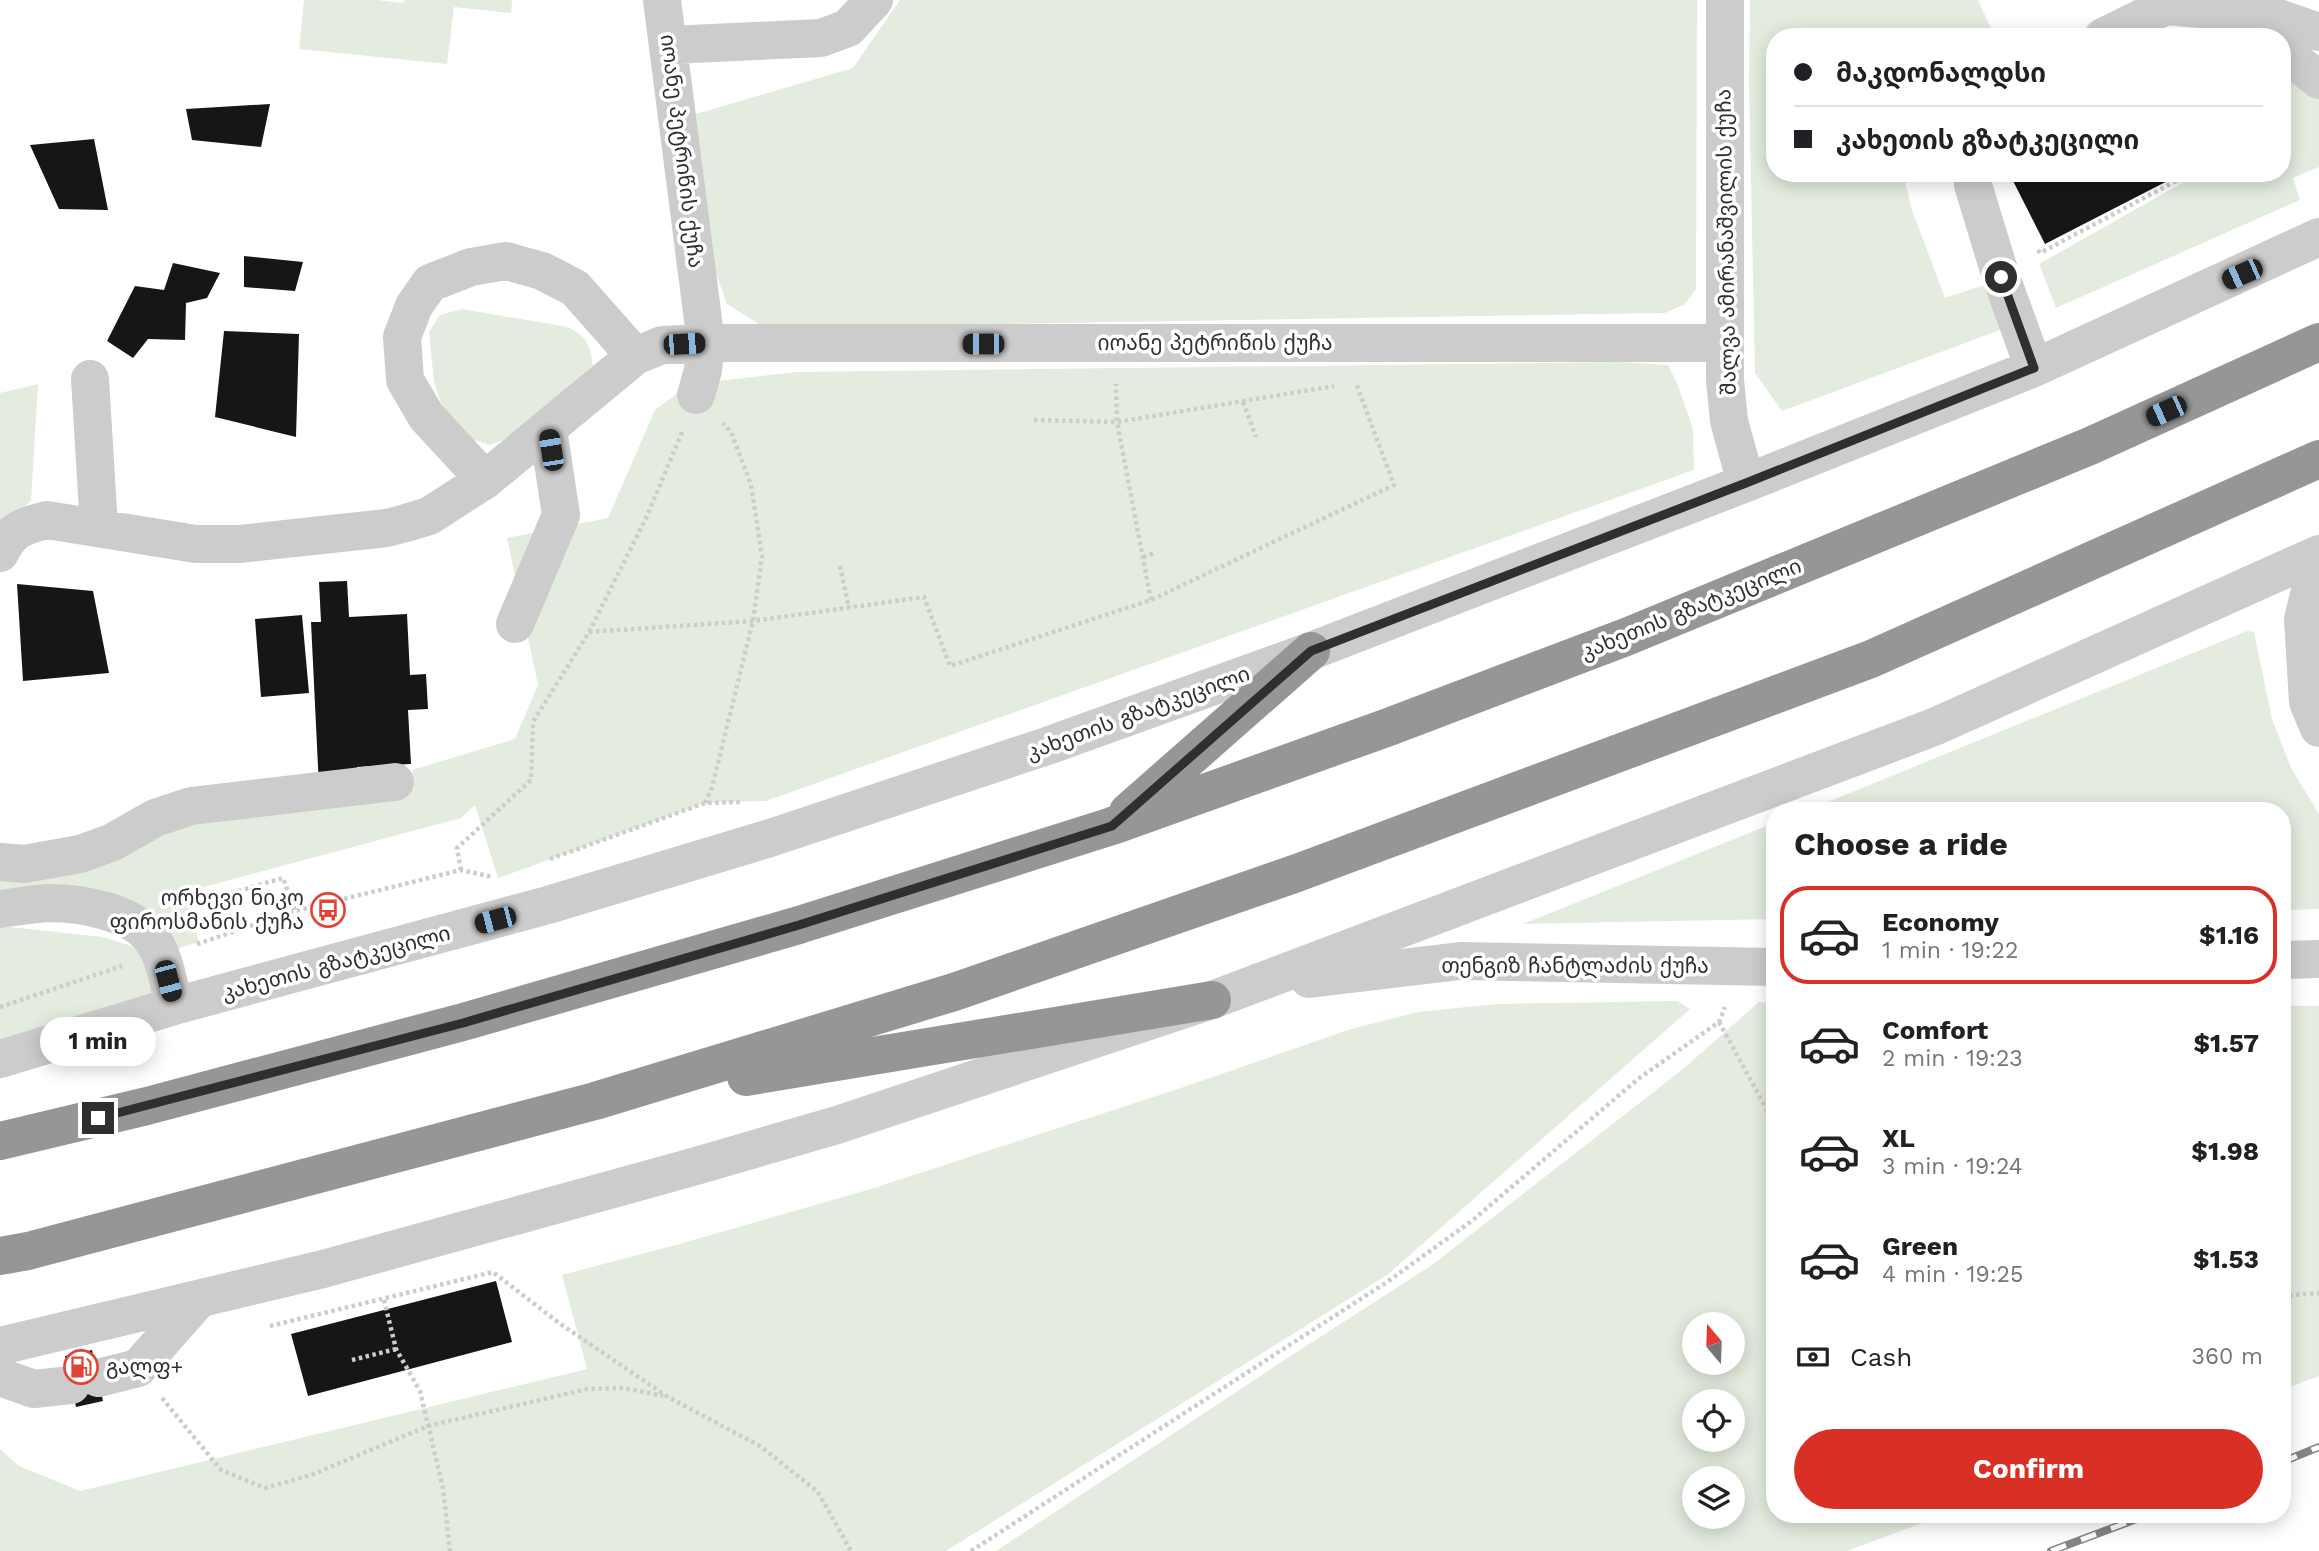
<!DOCTYPE html>
<html lang="en">
<head>
<meta charset="utf-8">
<style>
  body { margin:0; font-family:"Work Sans","Noto Sans Georgian",sans-serif; background:#f2f2f2; color:#202124; height:100vh; display:flex; flex-direction:column; font-size:26px; white-space:nowrap }
  * { box-sizing:border-box; margin:0 }
  p { font-size:23px; color:#757577 }
  .icon { flex:none; width:38px; height:38px; fill:none; stroke:currentColor; stroke-width:2; stroke-linecap:round; stroke-linejoin:round }
  .map { position:relative; flex:1; overflow:hidden }
  .drawer { position:absolute; left:1766px; top:802px; width:525px; height:721px; display:flex; flex-direction:column; background:#fff; border-radius:28px; box-shadow:0 4px 18px #0003 }
  .drawer>* { flex:none }
  .banner { position:absolute; left:1766px; top:28px; width:525px; height:154px; border-radius:28px; box-shadow:0 4px 18px #0003; display:grid; align-content:center; height:154px; padding:0 28px; background:#fff }
  .needle { width:46px; rotate:341deg }
  .fabs { position:absolute; left:1682px; top:1312px; display:grid; gap:14px }
  .fabs a { display:grid; place-items:center; width:63px; height:63px; border-radius:50%; background:#fff; box-shadow:0 4px 18px #0003; font-size:35px }
  .end { position:absolute; width:32px; height:32px; margin:-16px; border:9px solid #2f2f2f; background:#fff; box-shadow:0 0 0 4px #fff }
  .from { border-radius:50% }
  .bubble { position:absolute; height:49px; border-radius:24px; background:#fff; box-shadow:0 4px 18px #0003; font-size:23px; font-weight:700; line-height:49px; text-align:center }
  .car { position:absolute; width:21px; height:42px; margin:-21px -10px; border-radius:9px; box-shadow:0 0 5px 2px #0007; background:linear-gradient(#222 24%,#8ab4d8 0 40%,#222 0 76%,#8ab4d8 0 86%,#222 0) }
  .banner b { display:flex; align-items:center; gap:24px; height:66px; font-size:26px }
  .banner b+b { border-top:2px solid #e0e0e0 }
  .banner i { width:18px; height:18px; background:#202124 }
  ul { padding:0; list-style:none }
  li { display:flex; align-items:center; gap:21px; height:98px; margin:0 14px 10px; padding:0 14px; border:4px solid transparent; border-radius:28px }
  li div { flex:1 }
  li b { display:block; font-size:26px }
  li em { font-style:normal; font-weight:700 }
  li.selected { border-color:#d93025 }
  li>.icon { width:63px; height:63px; stroke-width:1.5 }
  h2 { padding:0 28px; font-size:32px; line-height:84px }
  .pay { display:flex; align-items:center; gap:18px; height:77px; padding:0 28px; font-size:26px }
  .pay p { margin-inline-start:auto }
  .primary-button { display:flex; gap:14px; margin-top:auto; padding:14px 28px }
  .primary-button a { flex:1; height:80px; border-radius:42px; background:#d93025; color:#fff; font-size:28px; font-weight:700; line-height:80px; text-align:center }
  .map>svg:first-child { display:block }
  .green { fill:#e3ecde; fill-rule:evenodd }
  .building { fill:#161616 }
  .lines { fill:none; stroke-linecap:round; stroke-linejoin:round }
  .path { stroke:#ccc; stroke-width:4.5; stroke-dasharray:3.5 3.5; stroke-linecap:butt }
  .minor { stroke:#ccc; stroke-width:38 }
  .highway { stroke:#969696; stroke-width:38 }
  .rail-casing { stroke:#848484; stroke-width:8 }
  .rail { stroke:#fff; stroke-width:5; stroke-dasharray:16; stroke-linecap:butt }
  .route { stroke:#2f2f2f; stroke-width:9 }
  .labels { text-anchor:middle; stroke-width:7; stroke-linejoin:round; paint-order:stroke }
  .street-label { font-size:21px; fill:#2f2f2f; stroke:#fff }
  .poi-label { font-size:21px; fill:#2f2f2f; stroke:#fff; text-anchor:end }
</style>
</head>
<body>
<div class="map">
<svg width="2319" height="1551" viewBox="0 0 2319 1551">
  <rect width="100%" height="100%" fill="#fff"/>
  <!-- green -->
  <path class="green" d="M 304,0 L 377,0 L 403,3 L 404,0 L 512,0 L 511,13 L 454,7 L 447,64 L 299,49 Z
    M 900,0 L 1697,0 L 1696,289 L 1685,304 L 1665,313 L 765,328 L 727,304 L 715,271 L 696,114 L 853,68 Z
    M 1750,0 L 1978,0 L 1995,37 L 1774,37 L 1774,173 L 1903,173 L 1912,210 L 1945,298 L 1984,285 L 2003,329 L 1782,411 L 1755,373 L 1749,82 Z
    M 2282,65 L 2319,84 L 2319,167 L 2293,178 L 2300,200 L 2056,308 L 2039,264 L 2200,173 L 2282,173 Z
    M 462,309 L 568,327 C 586,336 591,346 593,367 L 515,435 L 490,445 L 468,438 L 446,418 L 434,382 L 429,332 L 440,315 Z
    M 1621,362 L 1668,365 L 1677,383 L 1693,429 L 1694,470 L 766,801 L 705,803 L 498,878 L 475,805 L 461,818 L 185,892 L 199,942 L 177,949 L 0,902 L 0,877 L 138,843 L 204,815 L 414,789 L 412,770 L 515,739 L 538,685 L 507,538 L 608,518 L 655,410 L 690,384 L 797,372 Z
    M 38,384 L 31,501 L 0,529 L 0,393 Z
    M 2247,631 L 2254,632 L 2272,719 L 2291,768 L 2319,814 L 2319,909 L 2282,910 L 2282,810 L 1808,810 Z
    M 1774,823 L 1774,919 L 1523,924 Z
    M 0,926 L 103,937 L 138,948 L 159,1003 L 0,1043 Z
    M 1677,1001 L 1690,1009 L 1387,1275 L 946,1551 L 0,1551 L 0,1449 L 19,1466 L 80,1491 L 587,1369 L 562,1275 L 683,1243 L 871,1189 L 1178,1089 L 1351,1029 L 1418,1012 L 1497,1004 Z
    M 1759,1002 L 1774,1003 L 1774,1514 L 1947,1514 L 1847,1551 L 996,1551 L 1286,1359 L 1432,1265 L 1683,1069 ZM 1694,1325 L 1732,1325 L 1732,1363 L 1694,1363 ZM 1694,1402 L 1732,1402 L 1732,1440 L 1694,1440 ZM 1694,1479 L 1732,1479 L 1732,1517 L 1694,1517 Z
    M 2282,1006 L 2319,1006 L 2319,1376 L 2282,1390 Z"/>
  <!-- building -->
  <path class="building" d="M 270,104 L 261,147 L 192,140 L 186,109 Z
    M 94,139 L 108,210 L 59,209 L 30,145 Z
    M 2009,173 L 2183,173 L 2045,244 Z
    M 244,256 L 303,262 L 295,291 L 244,287 Z
    M 173,263 L 220,273 L 207,298 L 186,303 L 185,340 L 148,339 L 133,358 L 107,341 L 135,286 L 164,290 Z
    M 224,331 L 299,334 L 296,437 L 215,417 Z
    M 347,581 L 349,617 L 407,614 L 410,675 L 426,674 L 428,709 L 408,710 L 411,764 L 357,767 L 357,784 L 319,787 L 311,622 L 321,622 L 319,582 Z
    M 17,584 L 93,591 L 109,673 L 23,681 Z
    M 302,615 L 309,693 L 261,697 L 255,619 Z
    M 496,1281 L 512,1342 L 308,1396 L 291,1334 Z
    M 92,1350 L 103,1401 L 76,1407 L 65,1356 Z"/>
  <g class="lines">
    <!-- path -->
    <path class="path" d="M 2038,250 L 2040,253 L 2191,173
      M 1243,402 L 1256,437
      M 1034,420 L 1117,422 L 1116,384
      M 1143,557 L 1155,553
      M 840,566 L 849,608
      M 1151,600 L 1117,422 L 1334,386
      M 589,632 L 753,621 L 924,597 L 950,666 L 1151,600 L 1394,485 L 1356,383
      M 705,803 L 712,787 L 753,621 L 762,556 L 751,485 L 731,432 L 723,423
      M 550,859 L 705,803 L 742,802
      M 461,870 L 457,848 L 531,780 L 533,722 L 589,632 L 647,516 L 683,430
      M 216,919 L 211,899 L 283,878 L 295,911
      M 197,944 L 295,911 L 461,870 L 493,877
      M 0,1007 L 122,966
      M 1719,1022 L 1774,1123
      M 2282,1296 L 2319,1293
      M 384,1300 L 396,1349 L 420,1391 L 443,1488 L 450,1551
      M 270,1326 L 493,1272 L 559,1323 L 668,1397 L 760,1446 L 818,1492 L 851,1551
      M 352,1360 L 396,1349
      M 162,1398 L 221,1470 L 265,1488 L 311,1475 L 428,1426 L 587,1389 L 624,1388 L 663,1396
      M 971,1551 L 1387,1282 L 1473,1220 L 1638,1079 L 1719,1022 L 1725,1007"/>
    <!-- minor -->
    <path class="minor" d="M 662,0 L 706,343 L 703,370 L 696,395
      M 1725,0 L 1725,380 L 1729,421 L 1746,483
      M 2103,37 L 2166,6 L 2270,15 L 2319,32
      M 669,45 L 821,38 L 848,28 L 874,0
      M 2282,51 L 2319,80
      M 1972,173 L 1973,185 L 2001,277 L 2034,368
      M 90,379 L 99,528
      M 485,480 L 426,416 L 405,380 L 402,337 L 414,306 L 430,283 L 471,267 L 506,261 L 542,271 L 575,288 L 635,356
      M 0,553 C 11,530 22,526 47,520 L 196,544 L 240,544 L 387,528 L 406,523 L 429,516 L 485,480 L 635,356 L 662,345 L 706,343 L 1724,343
      M 2319,555 L 2303,619 L 2308,702 L 2319,728
      M 515,624 L 561,515 L 548,429
      M 0,862 L 24,864 L 80,854 L 113,842 L 155,818 L 191,806 L 395,782
      M 0,909 C 16,907 32,904 48,903 C 82,903 137,912 155,944 C 166,962 169,986 174,1006
      M 2282,960 L 2319,959
      M 1309,979 L 1460,961 L 1774,967
      M 0,1059 L 174,1006 L 548,905 L 767,839 L 1047,746 L 1311,651 L 1746,483 L 2034,368 L 2319,237
      M 0,1346 L 323,1269 L 689,1168 L 837,1125 L 1212,1000 L 1934,727 L 2319,554
      M 0,1377 L 34,1389 L 71,1385
      M 98,1378 L 138,1368 L 199,1299"/>
    <!-- highway -->
    <path class="highway" d="M 1128,812 L 1311,651
      M 746,1077 L 1212,1000
      M 0,1141 L 147,1106 L 463,1022 L 799,925 L 1112,826 L 1386,728 L 1626,637 L 2090,446 L 2319,342
      M 0,1256 L 28,1251 L 595,1101 L 954,992 L 1297,873 L 1871,659 L 2319,459"/>
    <!-- rail casing -->
    <g class="rail-casing">
      <path id="rail" d="M 2282,1462 L 2319,1447
        M 2051,1551 L 2150,1514"/>
    </g>
    <!-- rail -->
    <use href="#rail" class="rail"/>
  </g>
  <g class="lines">
    <!-- route -->
    <path class="route" d="M 98,1118 L 463,1023 L 799,925 L 1112,826 L 1311,651 L 1746,483 L 2034,368 L 2001,277"/>
  </g>
  <!-- icons -->
  <defs>
    <g id="bus-ring" transform="scale(1.75)"><circle r="9.5" fill="#fff" stroke="#e14337" stroke-width="1.5"/><path d="M-5-6H5V4H4V6H2V4H-2V6H-4V4H-5ZM-3.5-4V0h7V-4ZM-3.5 1.2v1.5H-2V1.2ZM2 1.2v1.5H3.5V1.2Z" fill="#e14337"/></g>
    <g id="fuel-ring" transform="scale(1.75)"><circle r="9.5" fill="#fff" stroke="#e14337" stroke-width="1.5"/><path d="M-5.5-6h7V0h2V4h1.3V-2.5L3-4.5l.8-.8L6-3V5H2.5V1h-1V6h-7ZM-4.2-4.7v3.2H.2V-4.7Z" fill="#e14337"/></g>
  </defs>
  <g fill-rule="evenodd">
    <use href="#bus-ring" x="328" y="910"/>
    <use href="#fuel-ring" x="81" y="1367"/>
  </g>
  <g class="labels">
    <!-- street labels -->
    <g class="street-label">
      <text transform="translate(682 151) rotate(83)" y="7">იოანე პეტრიწის ქუჩა</text>
      <text transform="translate(1726 242) rotate(-91)" y="7">შალვა ამირანაშვილის ქუჩა</text>
      <text x="1215" y="350">იოანე პეტრიწის ქუჩა</text>
      <text transform="translate(1691 609) rotate(-22)" y="7">კახეთის გზატკეცილი</text>
      <text transform="translate(1138 713) rotate(-20)" y="7">კახეთის გზატკეცილი</text>
      <text transform="translate(336 963) rotate(-15)" y="7">კახეთის გზატკეცილი</text>
      <text x="1575" y="973">თენგიზ ჩანტლაძის ქუჩა</text>
    </g>
    <!-- poi labels -->
    <g class="poi-label">
      <text x="304" y="905">ორხევი ნიკო<tspan x="304" dy="24">ფიროსმანის ქუჩა</tspan></text>
      <text x="106" y="1374" text-anchor="start">გალფ+</text>
    </g>
  </g>
</svg>
<div class="fabs">
<a><svg class="needle" viewBox="-14 -14 28 28"><path d="M0-13l5 13h-10z" fill="#e53935"/><path d="M0 13l5-13h-10z" fill="#757577"/></svg></a>
<a><svg class="icon" aria-label="locate" viewBox="0 0 24 24"><circle cx="12" cy="12" r="6"/><path d="M12 2v4M12 18v4M2 12h4M18 12h4"/></svg></a>
<a><svg class="icon" aria-label="layers" viewBox="0 0 24 24"><path d="M12 4l9 5-9 5-9-5zM3 14l9 5 9-5"/></svg></a>
</div>
<i class="end from" style="left:2001px;top:277px"></i>
<i class="end" style="left:98px;top:1118px"></i>
<div class="bubble" style="left:40px;top:1017px;width:116px">1 min</div>
<i class="car" style="left:2242px;top:274px;rotate:246deg"></i>
<i class="car" style="left:684px;top:344px;rotate:87deg"></i>
<i class="car" style="left:983px;top:344px;rotate:270deg"></i>
<i class="car" style="left:2166px;top:411px;rotate:246deg"></i>
<i class="car" style="left:551px;top:450px;rotate:351deg"></i>
<i class="car" style="left:495px;top:920px;rotate:255deg"></i>
<i class="car" style="left:168px;top:981px;rotate:165deg"></i>
<div class="banner">
<b><i class="from"></i>მაკდონალდსი</b>
<b><i></i>კახეთის გზატკეცილი</b>
</div>
<section class="drawer">
<h2>Choose a ride</h2>
<ul>
<li class="selected"><svg class="icon" aria-label="car" viewBox="0 0 24 24"><path d="M5 17H2v-5l4-1 3-4h7l3 4 3 1v5h-3M9 17h6M6 11h13"/><circle cx="7" cy="17" r="2"/><circle cx="17" cy="17" r="2"/></svg><div><b>Economy</b><p>1 min · 19:22</p></div><em>$1.16</em></li>
<li><svg class="icon" aria-label="car" viewBox="0 0 24 24"><path d="M5 17H2v-5l4-1 3-4h7l3 4 3 1v5h-3M9 17h6M6 11h13"/><circle cx="7" cy="17" r="2"/><circle cx="17" cy="17" r="2"/></svg><div><b>Comfort</b><p>2 min · 19:23</p></div><em>$1.57</em></li>
<li><svg class="icon" aria-label="car" viewBox="0 0 24 24"><path d="M5 17H2v-5l4-1 3-4h7l3 4 3 1v5h-3M9 17h6M6 11h13"/><circle cx="7" cy="17" r="2"/><circle cx="17" cy="17" r="2"/></svg><div><b>XL</b><p>3 min · 19:24</p></div><em>$1.98</em></li>
<li><svg class="icon" aria-label="car" viewBox="0 0 24 24"><path d="M5 17H2v-5l4-1 3-4h7l3 4 3 1v5h-3M9 17h6M6 11h13"/><circle cx="7" cy="17" r="2"/><circle cx="17" cy="17" r="2"/></svg><div><b>Green</b><p>4 min · 19:25</p></div><em>$1.53</em></li>
</ul>
<div class="pay"><svg class="icon" aria-label="cash" viewBox="0 0 24 24"><path d="M3 7h18v10H3z"/><circle cx="12" cy="12" r="2"/></svg>Cash<p>360 m</p></div>
<div class="primary-button"><a>Confirm</a></div>
</section>
</div>
</body>
</html>
